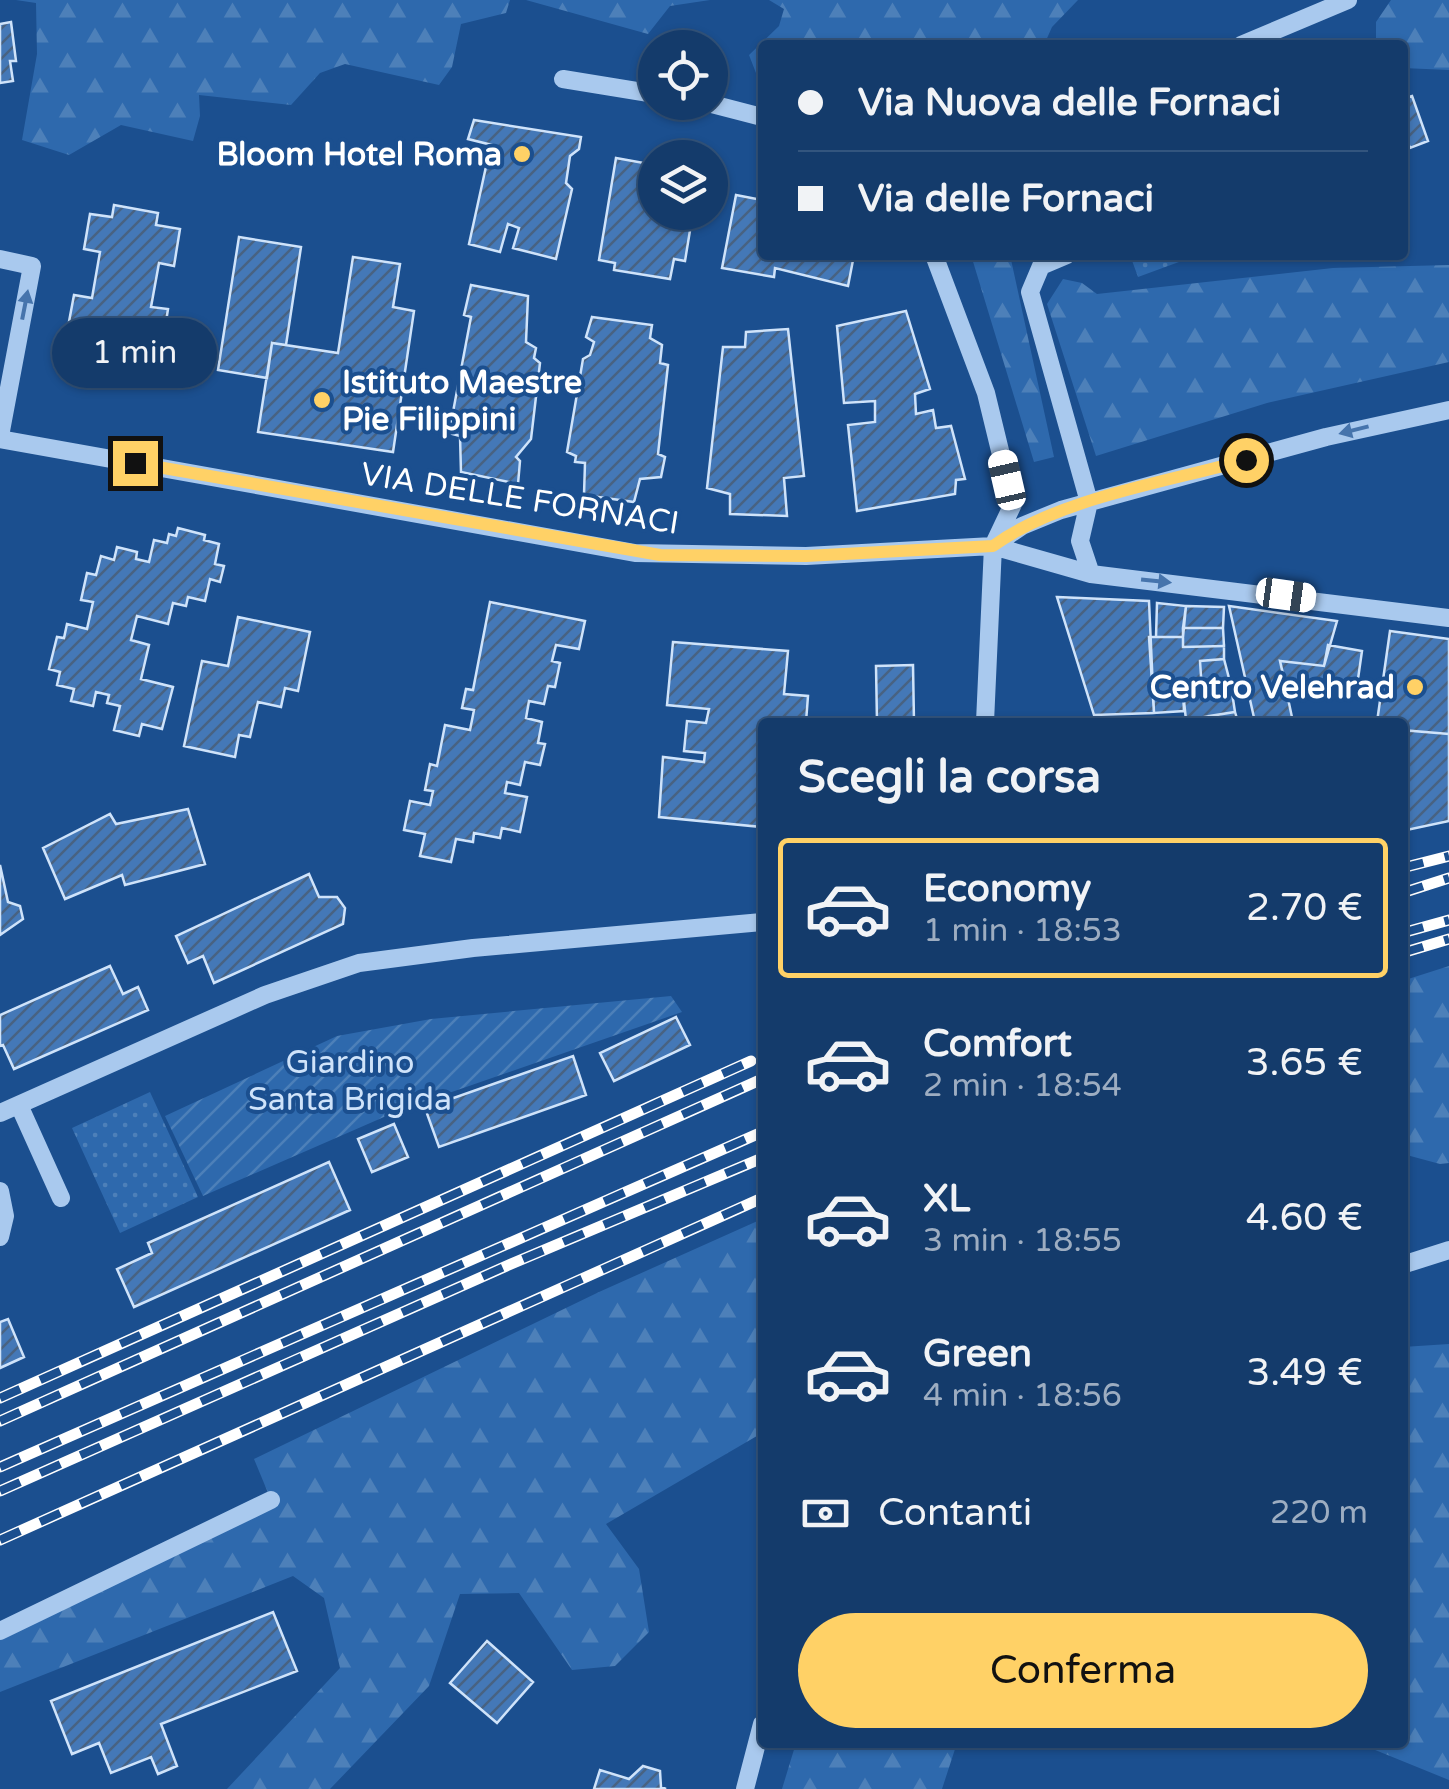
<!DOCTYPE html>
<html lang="it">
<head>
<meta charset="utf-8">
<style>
  body { margin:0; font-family:"Varela Round",sans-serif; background:#214673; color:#f1f3f6; height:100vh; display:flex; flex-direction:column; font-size:38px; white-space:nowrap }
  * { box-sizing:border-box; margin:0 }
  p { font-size:32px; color:#9dadc1 }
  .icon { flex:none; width:55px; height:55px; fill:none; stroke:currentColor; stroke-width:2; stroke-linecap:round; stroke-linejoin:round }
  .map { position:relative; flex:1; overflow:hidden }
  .details { position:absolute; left:758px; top:718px; width:650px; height:1030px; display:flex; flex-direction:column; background:#143b6b; border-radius:10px; box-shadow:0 2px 8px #0004,0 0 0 2px #33557e }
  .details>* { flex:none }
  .banner { position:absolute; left:758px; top:40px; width:650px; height:220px; border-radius:10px; box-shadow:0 2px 8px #0004,0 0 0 2px #33557e; display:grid; align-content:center; height:220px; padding:0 40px; background:#143b6b }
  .tools { position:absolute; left:638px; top:30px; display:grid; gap:20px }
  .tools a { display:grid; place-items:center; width:90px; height:90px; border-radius:50%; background:#143b6b; box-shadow:0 2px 8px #0004,0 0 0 2px #33557e; font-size:50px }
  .end { position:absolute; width:45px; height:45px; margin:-22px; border:12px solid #ffd166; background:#111; box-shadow:0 0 0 5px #111 }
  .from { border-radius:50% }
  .bubble { position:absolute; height:70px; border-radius:35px; background:#143b6b; box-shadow:0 2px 8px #0004,0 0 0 2px #33557e; font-size:32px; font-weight:600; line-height:70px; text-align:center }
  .car { position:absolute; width:30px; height:60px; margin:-30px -15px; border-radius:12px; box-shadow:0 0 8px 2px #0007; background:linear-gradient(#fff 24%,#345 0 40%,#fff 0 76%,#345 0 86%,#fff 0) }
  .banner b { display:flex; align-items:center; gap:35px; height:95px; font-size:38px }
  .banner b+b { border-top:2px solid #33557e }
  .banner i { width:25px; height:25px; background:#f1f3f6 }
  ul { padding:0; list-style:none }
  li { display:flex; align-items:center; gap:30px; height:140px; margin:0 20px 15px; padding:0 20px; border:5px solid transparent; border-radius:10px }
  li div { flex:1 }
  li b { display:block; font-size:38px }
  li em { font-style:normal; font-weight:600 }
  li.current { border-color:#ffd166 }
  li>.icon { width:90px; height:90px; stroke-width:1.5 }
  h2 { padding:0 40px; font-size:45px; line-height:120px }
  .pay { display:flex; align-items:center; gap:25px; height:110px; padding:0 40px; font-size:38px }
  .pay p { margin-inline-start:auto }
  .button { display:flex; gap:20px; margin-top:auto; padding:20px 40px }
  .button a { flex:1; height:115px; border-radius:60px; background:#ffd166; color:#111; font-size:40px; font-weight:600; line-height:115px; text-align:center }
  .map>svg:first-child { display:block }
  .forest { fill:url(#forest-firs) }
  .park { fill:url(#park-dots) }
  .garden { fill:url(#garden-furrows) }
  .building { fill:url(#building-hatch); stroke:#cfe3fa; stroke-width:2.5 }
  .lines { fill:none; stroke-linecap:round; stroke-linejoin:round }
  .minor { stroke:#a9c9ee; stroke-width:18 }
  .rail-casing { stroke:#fff; stroke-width:11 }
  .rail { stroke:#1b4f8f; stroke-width:8; stroke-dasharray:22; stroke-linecap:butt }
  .oneway { fill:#4674ac }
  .route { stroke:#ffd166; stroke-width:12 }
  .poi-dot { fill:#ffd166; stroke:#1b4f8f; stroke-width:4 }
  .labels { text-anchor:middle; stroke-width:8; stroke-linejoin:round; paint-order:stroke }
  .poi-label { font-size:32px; font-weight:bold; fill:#fff; stroke:#1b4f8f; text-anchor:end }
  .street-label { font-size:32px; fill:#fff; stroke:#1b4f8f }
  .park-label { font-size:32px; fill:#cfe3fa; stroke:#1b4f8f }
</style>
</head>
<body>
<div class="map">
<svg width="1449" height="1789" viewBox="0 0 1449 1789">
  <defs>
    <pattern id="forest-firs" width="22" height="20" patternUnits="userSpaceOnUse" patternTransform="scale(2.5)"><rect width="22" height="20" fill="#2e69ad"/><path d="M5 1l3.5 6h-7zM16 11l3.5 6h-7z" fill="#4d80b9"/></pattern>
    <pattern id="park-dots" width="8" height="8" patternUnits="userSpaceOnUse" patternTransform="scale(2.5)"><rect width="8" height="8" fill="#2e69ad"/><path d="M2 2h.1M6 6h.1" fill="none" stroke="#4d80b9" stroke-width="1.8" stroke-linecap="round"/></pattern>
    <pattern id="garden-furrows" width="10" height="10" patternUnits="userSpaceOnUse" patternTransform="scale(2.5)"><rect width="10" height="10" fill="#2e69ad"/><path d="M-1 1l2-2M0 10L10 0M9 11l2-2" fill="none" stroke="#4d80b9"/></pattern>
    <pattern id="building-hatch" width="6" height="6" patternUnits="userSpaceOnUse" patternTransform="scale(2.5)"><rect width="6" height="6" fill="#4478b7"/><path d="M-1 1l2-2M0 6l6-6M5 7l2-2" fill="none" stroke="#486282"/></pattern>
  </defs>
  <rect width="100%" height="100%" fill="#1b4f8f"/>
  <!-- forest -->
  <path class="forest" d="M 16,0 L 510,0 L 506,13 L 461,24 L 452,67 L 439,85 L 345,64 L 320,73 L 291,105 L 199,95 L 200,116 L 193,141 L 121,125 L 69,155 L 22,140 L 37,54 L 36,3 Z
    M 526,0 L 710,0 L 670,6 L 648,34 Z
    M 769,0 L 1078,0 L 1052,27 L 1044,45 L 762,45 L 762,75 L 756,73 L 749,55 L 779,26 L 784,9 Z
    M 1391,0 L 1449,0 L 1449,70 L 1403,68 L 1402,45 L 1376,45 L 1376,22 Z
    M 971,255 L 1010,255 L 1054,457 L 1034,462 Z
    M 1449,265 L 1449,362 L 1267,403 L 1096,456 L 1047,304 L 1063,279 L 1082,283 L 1097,294 L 1333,268 Z
    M 1449,966 L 1449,1163 L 1440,1164 L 1403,1154 L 1402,981 Z
    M 762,1219 L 762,1433 L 606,1524 L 639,1569 L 649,1632 L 615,1666 L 572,1670 L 519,1593 L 460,1594 L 429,1686 L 330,1789 L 227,1789 L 340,1668 L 324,1598 L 293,1576 L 0,1692 L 0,1631 L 271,1500 L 254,1459 L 599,1292 Z
    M 1449,1344 L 1449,1780 L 1358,1743 L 1402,1742 L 1403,1347 Z
    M 796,1743 L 796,1742 L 957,1743 L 942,1789 L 782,1789 Z"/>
  <!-- park -->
  <path class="park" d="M 1130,255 L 1198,255 L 1138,277 Z
    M 150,1092 L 198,1197 L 120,1233 L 72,1128 Z"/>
  <!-- garden -->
  <path class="garden" d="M 671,996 L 682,1012 L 400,1110 L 203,1196 L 165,1116 L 337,1036 L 431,1019 Z"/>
  <!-- building -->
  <path class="building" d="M 11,22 L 16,61 L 10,61 L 13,81 L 0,83 L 0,24 Z
    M 1412,96 L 1428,141 L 1410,148 L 1402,128 L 1402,99 Z
    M 474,120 L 581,137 L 579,149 L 570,156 L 566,183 L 572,189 L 556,259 L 513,248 L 519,228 L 508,224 L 500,252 L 469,244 L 489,153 L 494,154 L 496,146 L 468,139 Z
    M 616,158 L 655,165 L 655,212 L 693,212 L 685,261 L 674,259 L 670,279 L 614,270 L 615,263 L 599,260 Z
    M 736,195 L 762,200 L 762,255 L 854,255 L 848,286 L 775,268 L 774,277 L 722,268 Z
    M 114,205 L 158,213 L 156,225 L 180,229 L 174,266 L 159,263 L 151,307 L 168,309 L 160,360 L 65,343 L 74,295 L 92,298 L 100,252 L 84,249 L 90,214 L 112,217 Z
    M 239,237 L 301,247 L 286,345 L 272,343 L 267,378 L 218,370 Z
    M 353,257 L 400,264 L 393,307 L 414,311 L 393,452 L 258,432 L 272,343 L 338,353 Z
    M 471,285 L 528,296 L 526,342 L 536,348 L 534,358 L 540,363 L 531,439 L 516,457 L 520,461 L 518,484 L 461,472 L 460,436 L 449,433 L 471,317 L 464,315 Z
    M 906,311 L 930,389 L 915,394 L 916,414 L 933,410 L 936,428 L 951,426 L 965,479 L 956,480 L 955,494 L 857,511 L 848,425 L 875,422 L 875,401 L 844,403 L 837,326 Z
    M 592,317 L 652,325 L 650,338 L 662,345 L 660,363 L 668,365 L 658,454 L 665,457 L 661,477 L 640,479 L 634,502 L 584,495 L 585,463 L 575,462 L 576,456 L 567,452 L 583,359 L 590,355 L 594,342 L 586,337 Z
    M 788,329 L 804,476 L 784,478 L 787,516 L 730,514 L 730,494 L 707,488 L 723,347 L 745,347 L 746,332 Z
    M 178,528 L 205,535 L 204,540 L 219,544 L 215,564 L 224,566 L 220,582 L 210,579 L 205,601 L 188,597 L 186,606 L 173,603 L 168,624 L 137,616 L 131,640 L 149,645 L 141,679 L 173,687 L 162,729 L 142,724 L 139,736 L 114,730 L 120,706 L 107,703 L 109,695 L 96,692 L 93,706 L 71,701 L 74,689 L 57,685 L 60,672 L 49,669 L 57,637 L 64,638 L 67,624 L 87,629 L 93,602 L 81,600 L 87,573 L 96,575 L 101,556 L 114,560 L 117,547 L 137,552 L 136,559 L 149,562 L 154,540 L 167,543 L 169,534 L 176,536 Z
    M 1057,597 L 1149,601 L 1154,713 L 1094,715 Z
    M 490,602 L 585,621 L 579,649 L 556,645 L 552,661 L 560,663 L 555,687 L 548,686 L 544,704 L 529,701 L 526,718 L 542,722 L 538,743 L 545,744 L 540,765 L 525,762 L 520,785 L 507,782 L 505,793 L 527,797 L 520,832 L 502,828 L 500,838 L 474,833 L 473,842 L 456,839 L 451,862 L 420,856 L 425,834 L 404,830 L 410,801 L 430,805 L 433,791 L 425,790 L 430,764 L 437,766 L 445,725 L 470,730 L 474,710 L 462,708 L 466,689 L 473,690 Z
    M 1157,603 L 1186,606 L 1183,637 L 1156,637 Z
    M 1186,606 L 1224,607 L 1223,628 L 1183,628 Z
    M 1229,606 L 1337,621 L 1324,666 L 1280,661 L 1293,722 L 1255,722 Z
    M 238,617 L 310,632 L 298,691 L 285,688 L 281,707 L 258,702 L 250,737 L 239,735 L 235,757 L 184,746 L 202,661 L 228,666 Z
    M 1183,628 L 1223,628 L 1224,646 L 1183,647 Z
    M 1390,631 L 1449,639 L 1449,734 L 1402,730 L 1402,722 L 1377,722 Z
    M 1149,637 L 1183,637 L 1183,647 L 1224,646 L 1224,659 L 1200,661 L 1202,691 L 1183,692 L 1184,711 L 1154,713 Z
    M 673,642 L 788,651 L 784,694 L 808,696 L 806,722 L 762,722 L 762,827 L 659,817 L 663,757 L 704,762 L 705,753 L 684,751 L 687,721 L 706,723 L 709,709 L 667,705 Z
    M 1328,645 L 1362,651 L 1357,686 L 1284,678 L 1280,661 L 1324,666 Z
    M 1224,659 L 1231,686 L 1202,691 L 1200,661 Z
    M 913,665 L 914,722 L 877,722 L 876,666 Z
    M 1231,686 L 1235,712 L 1186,720 L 1183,692 Z
    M 1235,712 L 1238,722 L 1210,722 L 1209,716 Z
    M 1402,730 L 1449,734 L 1449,821 L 1402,831 Z
    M 188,809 L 205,864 L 125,885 L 122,875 L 65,899 L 43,848 L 110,814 L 116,824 Z
    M 0,865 L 8,902 L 20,906 L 23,919 L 0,935 Z
    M 309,874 L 319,897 L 337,897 L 345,908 L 343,924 L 214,983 L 203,956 L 188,963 L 176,936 Z
    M 110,966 L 123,994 L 138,987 L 148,1010 L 14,1069 L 3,1045 L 0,1046 L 0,1015 Z
    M 676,1017 L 690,1045 L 614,1081 L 600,1053 Z
    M 573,1056 L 586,1095 L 439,1147 L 425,1108 Z
    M 394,1124 L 408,1157 L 372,1172 L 358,1139 Z
    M 329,1162 L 350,1210 L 134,1307 L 117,1269 L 152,1253 L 148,1243 Z
    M 8,1319 L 24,1357 L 0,1368 L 0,1322 Z
    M 273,1612 L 297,1671 L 161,1724 L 177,1766 L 158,1774 L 151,1757 L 111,1773 L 99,1743 L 72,1754 L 51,1701 Z
    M 487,1641 L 533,1682 L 497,1723 L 450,1683 Z
    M 643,1766 L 660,1771 L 661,1787 L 666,1789 L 594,1789 L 600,1770 L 629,1779 Z"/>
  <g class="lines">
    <!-- minor -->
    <path class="minor" d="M 1241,45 L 1348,0
      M 563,79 L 655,94
      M 704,102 L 762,117
      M 934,255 L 986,393 L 1013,504 L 993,546 L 985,722
      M 1067,255 L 1041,266 L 1030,292 L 1089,502 L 1080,541 L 1091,574
      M 0,259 L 32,266 L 0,436
      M 0,439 L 635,553 L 806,556 L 993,546 L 1091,574 L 1449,618
      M 994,545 L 1022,526 L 1061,510 L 1326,437 L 1449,410
      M 19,1105 L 61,1198
      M 0,1113 L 265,995 L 359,963 L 473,948 L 762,922
      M 0,1191 L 5,1216 L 0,1237
      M 1402,1265 L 1449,1250
      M 0,1631 L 271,1500
      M 745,1789 L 762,1724"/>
    <!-- rail casing -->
    <g class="rail-casing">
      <path id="rail" d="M 1402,868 L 1449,856
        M 1402,893 L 1449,878
        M 1402,933 L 1449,920
        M 1402,953 L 1449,939
        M 0,1398 L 751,1061
        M 0,1421 L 762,1079
        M 0,1467 L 762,1132
        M 0,1491 L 511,1264 L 762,1158
        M 0,1540 L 762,1198"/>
    </g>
    <!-- rail -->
    <use href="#rail" class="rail"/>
  </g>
  <!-- one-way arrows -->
  <defs><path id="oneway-solid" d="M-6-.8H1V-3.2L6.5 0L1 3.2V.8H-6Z" transform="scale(2.5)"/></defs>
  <g class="oneway">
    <use href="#oneway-solid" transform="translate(25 305) rotate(-79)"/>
    <use href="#oneway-solid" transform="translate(1354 430) rotate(166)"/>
    <use href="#oneway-solid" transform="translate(1156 581) rotate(6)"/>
  </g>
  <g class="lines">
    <!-- route -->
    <path class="route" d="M 135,463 L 660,555 L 806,556 L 993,546 C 1059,498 1167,482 1246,460"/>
  </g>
  <!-- markers -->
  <g class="poi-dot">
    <circle cx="522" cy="154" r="10"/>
    <circle cx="322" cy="400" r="10"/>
    <circle cx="1415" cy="687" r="10"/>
  </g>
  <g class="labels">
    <!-- poi labels -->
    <g class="poi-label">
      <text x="502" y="165">Bloom Hotel Roma</text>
      <text x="342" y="393" text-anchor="start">Istituto Maestre<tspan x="342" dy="37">Pie Filippini</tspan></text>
      <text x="1395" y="698">Centro Velehrad</text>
    </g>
    <!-- street labels -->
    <g class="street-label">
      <text transform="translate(520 498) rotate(9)" y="11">VIA DELLE FORNACI</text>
    </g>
    <!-- park labels -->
    <g class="park-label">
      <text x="350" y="1073">Giardino<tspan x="350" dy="37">Santa Brigida</tspan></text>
    </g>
  </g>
</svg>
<div class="tools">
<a><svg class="icon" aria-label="locate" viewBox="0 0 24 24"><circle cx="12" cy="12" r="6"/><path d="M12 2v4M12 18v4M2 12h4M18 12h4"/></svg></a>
<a><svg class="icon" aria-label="layers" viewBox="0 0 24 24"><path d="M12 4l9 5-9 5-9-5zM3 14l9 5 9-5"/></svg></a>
</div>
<i class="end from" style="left:1246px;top:460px"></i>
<i class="end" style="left:135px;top:463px"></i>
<div class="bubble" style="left:52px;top:318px;width:165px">1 min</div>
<i class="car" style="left:1007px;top:480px;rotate:347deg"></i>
<i class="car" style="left:1286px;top:595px;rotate:98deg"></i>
<div class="banner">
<b><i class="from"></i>Via Nuova delle Fornaci</b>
<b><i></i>Via delle Fornaci</b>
</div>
<section class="details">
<h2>Scegli la corsa</h2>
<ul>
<li class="current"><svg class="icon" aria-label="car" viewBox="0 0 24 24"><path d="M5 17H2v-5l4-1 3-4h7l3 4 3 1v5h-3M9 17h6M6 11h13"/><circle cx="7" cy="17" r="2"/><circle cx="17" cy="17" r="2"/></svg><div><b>Economy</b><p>1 min · 18:53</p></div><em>2.70 €</em></li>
<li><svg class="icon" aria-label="car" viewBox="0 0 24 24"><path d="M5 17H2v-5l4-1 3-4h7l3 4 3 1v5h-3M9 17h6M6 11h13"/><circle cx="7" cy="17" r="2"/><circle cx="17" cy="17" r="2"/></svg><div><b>Comfort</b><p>2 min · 18:54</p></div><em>3.65 €</em></li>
<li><svg class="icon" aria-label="car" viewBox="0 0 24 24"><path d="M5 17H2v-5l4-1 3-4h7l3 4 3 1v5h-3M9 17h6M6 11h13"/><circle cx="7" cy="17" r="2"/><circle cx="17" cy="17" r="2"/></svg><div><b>XL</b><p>3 min · 18:55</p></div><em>4.60 €</em></li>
<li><svg class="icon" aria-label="car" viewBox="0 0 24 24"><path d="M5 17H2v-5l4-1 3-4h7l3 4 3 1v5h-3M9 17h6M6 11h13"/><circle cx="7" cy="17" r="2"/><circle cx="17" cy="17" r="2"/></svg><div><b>Green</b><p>4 min · 18:56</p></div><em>3.49 €</em></li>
</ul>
<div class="pay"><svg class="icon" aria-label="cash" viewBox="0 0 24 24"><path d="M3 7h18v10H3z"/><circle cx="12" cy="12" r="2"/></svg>Contanti<p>220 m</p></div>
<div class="button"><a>Conferma</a></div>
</section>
</div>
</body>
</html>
